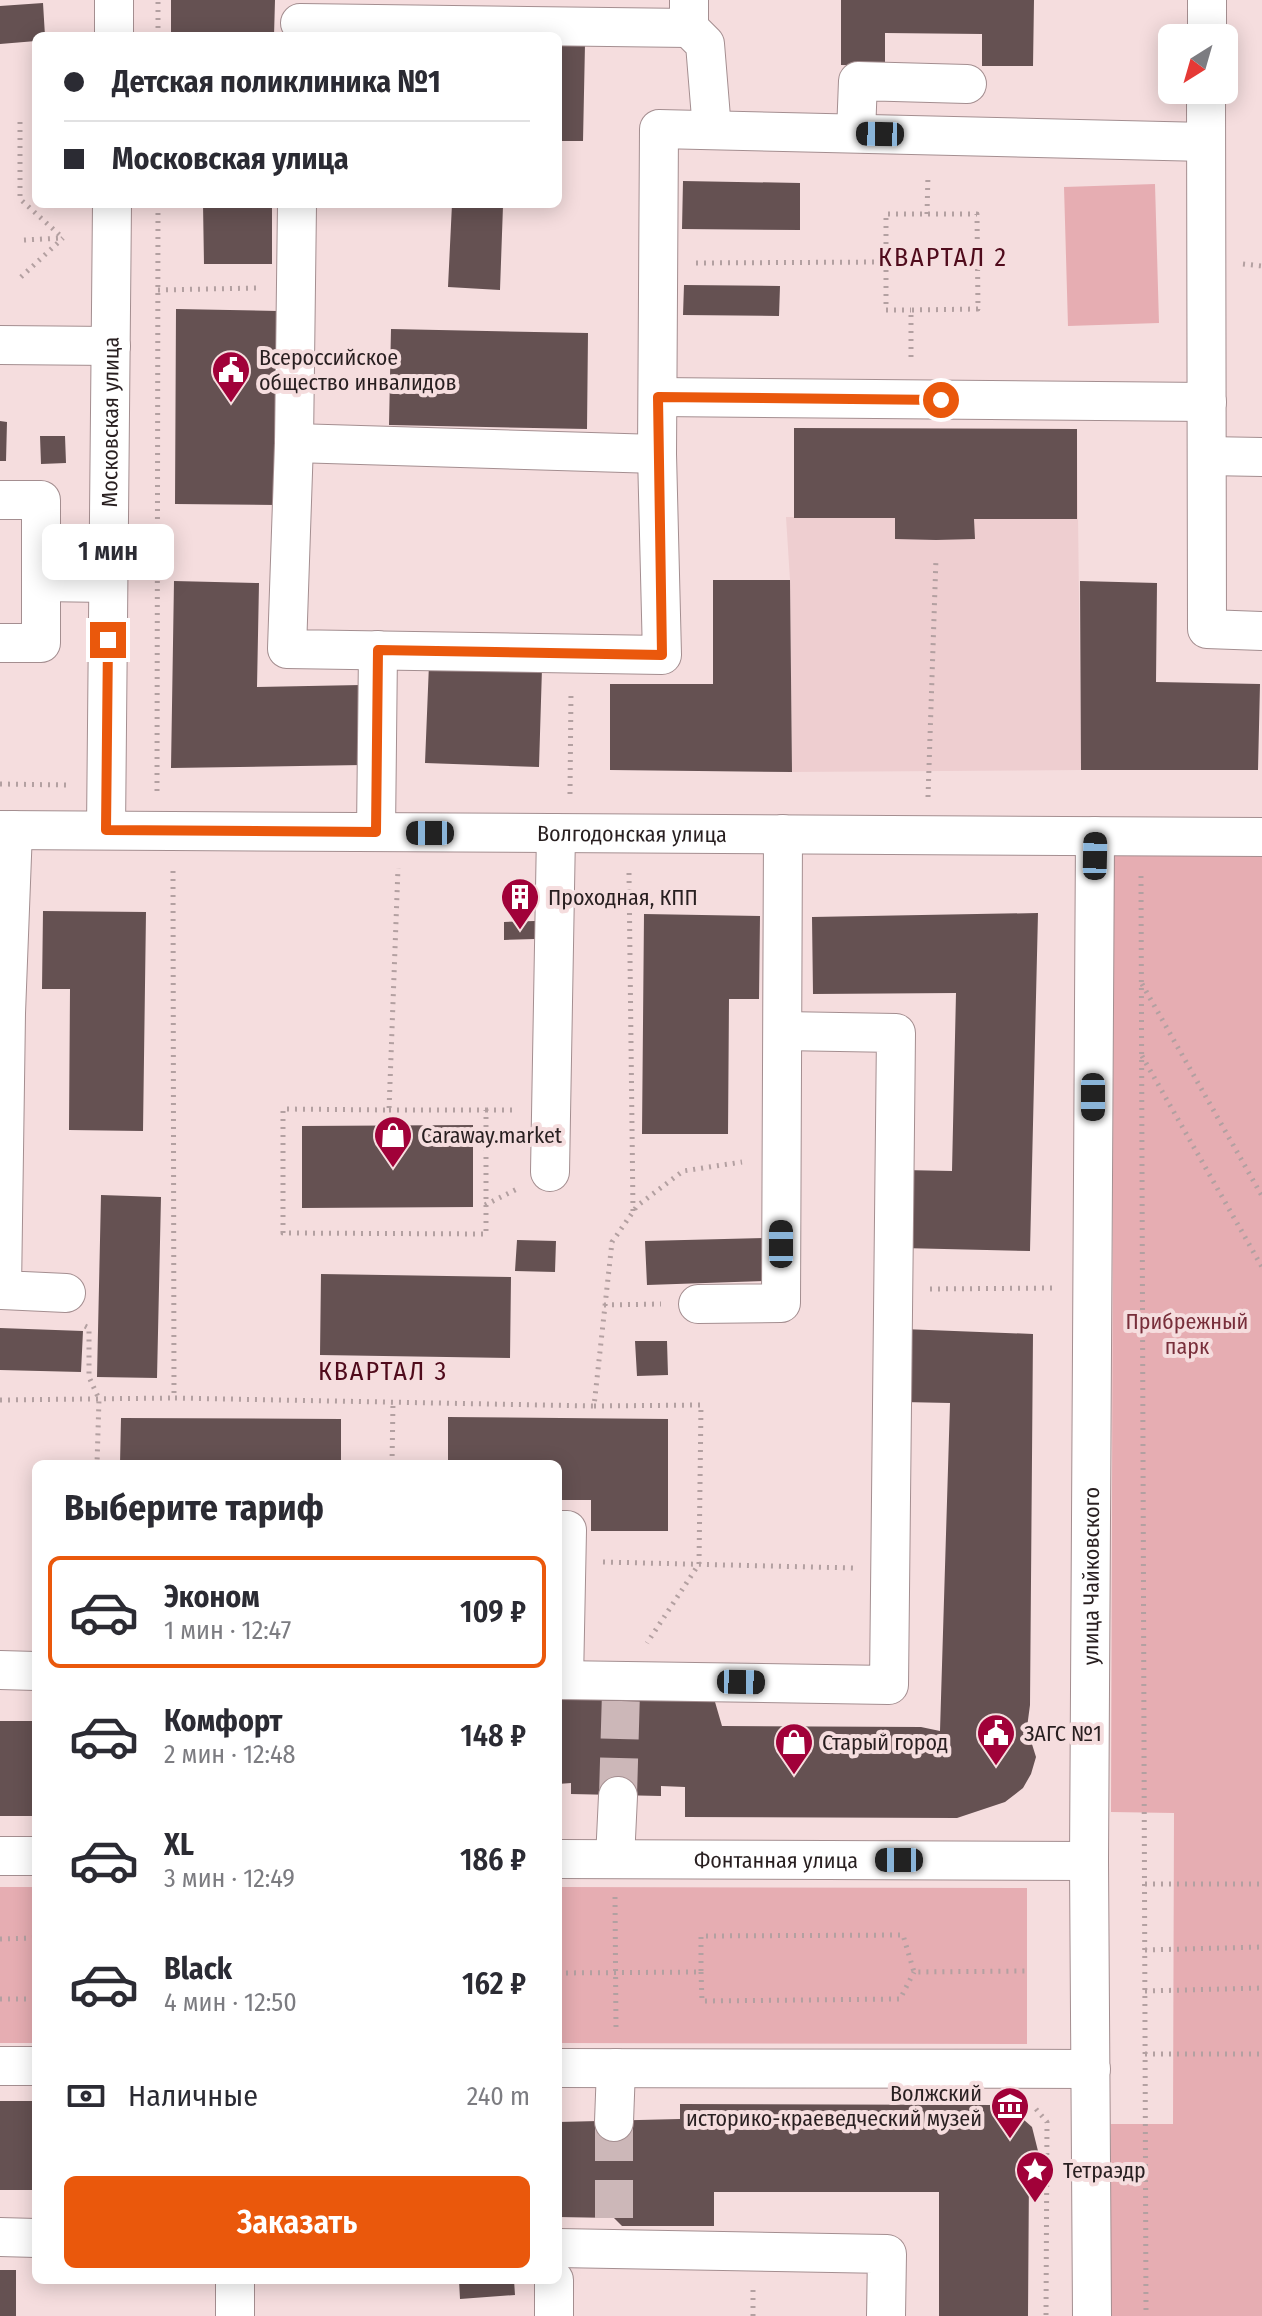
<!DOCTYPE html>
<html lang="ru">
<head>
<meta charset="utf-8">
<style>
  body { margin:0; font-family:"Fira Sans Condensed",sans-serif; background:#f7f7f7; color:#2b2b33; height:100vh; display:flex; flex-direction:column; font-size:30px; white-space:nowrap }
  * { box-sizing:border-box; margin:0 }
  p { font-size:26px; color:#7c7c81 }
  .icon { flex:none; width:44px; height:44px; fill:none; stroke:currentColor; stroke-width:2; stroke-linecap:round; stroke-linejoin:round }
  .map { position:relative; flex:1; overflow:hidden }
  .drawer { position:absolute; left:32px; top:1460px; width:530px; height:824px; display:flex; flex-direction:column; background:#fff; border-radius:12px; box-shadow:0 4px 20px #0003 }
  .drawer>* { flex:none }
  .top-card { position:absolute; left:32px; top:32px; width:530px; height:176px; border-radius:12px; box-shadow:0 4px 20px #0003; display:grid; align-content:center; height:176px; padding:0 32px; background:#fff }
  .needle { width:52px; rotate:217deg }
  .buttons { position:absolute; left:1158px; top:24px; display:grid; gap:16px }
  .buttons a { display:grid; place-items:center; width:80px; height:80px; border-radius:12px; background:#fff; box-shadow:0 4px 20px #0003; font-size:40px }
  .end { position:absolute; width:36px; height:36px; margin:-18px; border:10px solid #ea580c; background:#fff; box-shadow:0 0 0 4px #fff }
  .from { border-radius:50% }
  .bubble { position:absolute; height:56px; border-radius:12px; background:#fff; box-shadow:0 4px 20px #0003; font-size:26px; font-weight:600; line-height:56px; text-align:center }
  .car { position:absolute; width:24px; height:48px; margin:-24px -12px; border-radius:10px; box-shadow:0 0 6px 2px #0007; background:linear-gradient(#222 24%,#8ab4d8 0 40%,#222 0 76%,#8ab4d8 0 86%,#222 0) }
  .top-card b { display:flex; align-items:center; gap:28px; height:76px; font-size:30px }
  .top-card b+b { border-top:2px solid #e1e1e2 }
  .top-card i { width:20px; height:20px; background:#2b2b33 }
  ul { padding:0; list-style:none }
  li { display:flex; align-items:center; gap:24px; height:112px; margin:0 16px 12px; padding:0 16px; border:4px solid transparent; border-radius:12px }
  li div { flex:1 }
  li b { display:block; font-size:30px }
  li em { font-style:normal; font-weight:600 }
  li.selected { border-color:#ea580c }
  li>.icon { width:72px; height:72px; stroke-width:1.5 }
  h2 { padding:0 32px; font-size:36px; line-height:96px }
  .pay { display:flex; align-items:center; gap:20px; height:88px; padding:0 32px; font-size:30px }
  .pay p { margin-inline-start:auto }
  .cta { display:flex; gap:16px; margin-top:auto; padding:16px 32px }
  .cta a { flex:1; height:92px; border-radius:12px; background:#ea580c; color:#fff; font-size:32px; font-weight:600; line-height:92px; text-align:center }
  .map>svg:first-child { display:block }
  .built { fill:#eeced0 }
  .green { fill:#e6adb2 }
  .building { fill:#655152 }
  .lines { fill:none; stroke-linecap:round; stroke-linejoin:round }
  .minor-tunnel { stroke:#ccb7b8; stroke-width:38; stroke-dasharray:38 19; stroke-linecap:butt }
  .minor-casing { stroke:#a48e90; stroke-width:40 }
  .path { stroke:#b3a0a1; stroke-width:5; stroke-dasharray:2 6; stroke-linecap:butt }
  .minor { stroke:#fff; stroke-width:38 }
  .route { stroke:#ea580c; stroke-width:10 }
  .labels { text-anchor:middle; stroke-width:8; stroke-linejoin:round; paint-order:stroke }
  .poi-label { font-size:22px; fill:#281f20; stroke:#f5ddde; text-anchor:start }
  .street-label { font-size:22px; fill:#281f20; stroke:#f5ddde }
  .park-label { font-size:22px; fill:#782e3a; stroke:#f5ddde }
  .quarter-label { font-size:26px; letter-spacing:2px; fill:#500b1c; stroke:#f5ddde }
</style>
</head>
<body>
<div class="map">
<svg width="1262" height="2316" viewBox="0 0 1262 2316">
  <rect width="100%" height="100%" fill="#f5ddde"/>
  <!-- built -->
  <path class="built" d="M 794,428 L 1077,429 L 1081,770 L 792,772 L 790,580 L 786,517 L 794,517 Z"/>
  <!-- green -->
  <path class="green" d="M 1155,184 L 1159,323 L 1068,326 L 1064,187 Z
    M 1114,854 L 1262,855 L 1262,2316 L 1110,2316 L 1111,2124 L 1173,2124 L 1174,1813 L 1111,1812 Z
    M 0,1887 L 36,1887 L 36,2043 L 0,2043 Z
    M 558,1887 L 1027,1888 L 1027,2044 L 558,2043 Z"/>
  <!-- building -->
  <path class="building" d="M 171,0 L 275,0 L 274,36 L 171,36 Z
    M 841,0 L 1034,0 L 1033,66 L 982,66 L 982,34 L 885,33 L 885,66 L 841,65 Z
    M 43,3 L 45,36 L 36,36 L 36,41 L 0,44 L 0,6 Z
    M 558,43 L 585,44 L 583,141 L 558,141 Z
    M 683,181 L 800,183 L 800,230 L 682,229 Z
    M 203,204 L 272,204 L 272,264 L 204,264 Z
    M 452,204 L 503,206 L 500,290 L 448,287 Z
    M 684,285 L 780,286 L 779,316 L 683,315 Z
    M 176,309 L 278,311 L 277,505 L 175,504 Z
    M 391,329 L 588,333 L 587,429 L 389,425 Z
    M 0,421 L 7,422 L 6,461 L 0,461 Z
    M 794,428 L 1077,429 L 1077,519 L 974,519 L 975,539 L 936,540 L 895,539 L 895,518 L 794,518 Z
    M 40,436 L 65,436 L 66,463 L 41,464 Z
    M 713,580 L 790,580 L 792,772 L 610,770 L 610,684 L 713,684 Z
    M 174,581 L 259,583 L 257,687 L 361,685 L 362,765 L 171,768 Z
    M 1080,581 L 1157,583 L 1156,682 L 1260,684 L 1258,770 L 1081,770 Z
    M 429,664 L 542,668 L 539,767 L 425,763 Z
    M 43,911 L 146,912 L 143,1131 L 69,1130 L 70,989 L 42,989 Z
    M 1038,913 L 1030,1251 L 902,1248 L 903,1170 L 952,1171 L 956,993 L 813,994 L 812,917 Z
    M 644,914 L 760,916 L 759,999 L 729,999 L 728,1134 L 642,1134 Z
    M 535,921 L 535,939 L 504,940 L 504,922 Z
    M 473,1125 L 473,1207 L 302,1208 L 302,1126 Z
    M 101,1195 L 161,1197 L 157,1378 L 97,1377 Z
    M 766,1238 L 767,1281 L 647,1285 L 645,1241 Z
    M 517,1240 L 556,1241 L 555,1272 L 515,1271 Z
    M 321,1274 L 511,1277 L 510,1358 L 320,1355 Z
    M 0,1328 L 83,1331 L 81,1372 L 0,1370 Z
    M 903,1329 L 1033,1334 L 1030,1705 L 1026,1735 L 1031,1741 L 1036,1757 L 1031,1774 L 1023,1788 L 1005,1802 L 957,1818 L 685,1817 L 685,1787 L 661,1786 L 661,1796 L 571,1794 L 571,1783 L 558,1784 L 558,1694 L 713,1695 L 722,1726 L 921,1727 L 940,1731 L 950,1403 L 903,1402 Z
    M 635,1341 L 667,1341 L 668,1375 L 637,1376 Z
    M 448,1417 L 668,1419 L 668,1531 L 591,1531 L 591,1500 L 558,1500 L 558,1464 L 448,1464 Z
    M 121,1418 L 341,1419 L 341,1464 L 120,1464 Z
    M 0,1721 L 36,1721 L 36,1816 L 0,1816 Z
    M 0,2101 L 36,2101 L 36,2190 L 0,2190 Z
    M 680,2104 L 994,2105 L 996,2110 L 1010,2112 L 1023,2119 L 1032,2127 L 1038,2151 L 1029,2172 L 1028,2316 L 939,2316 L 939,2192 L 714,2192 L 714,2226 L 622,2226 L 614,2218 L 558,2217 L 558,2122 L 680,2119 Z
    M 0,2270 L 16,2270 L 16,2316 L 0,2316 Z
    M 459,2280 L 514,2280 L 515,2295 L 460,2299 Z"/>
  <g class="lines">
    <!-- minor-tunnel -->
    <path class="minor-tunnel" d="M 618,1796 L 621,1692
      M 614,2218 L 614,2122"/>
    <!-- minor casing -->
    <g class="minor-casing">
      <g id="minor">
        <path d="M 689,0 L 689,28 L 705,44 L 712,130"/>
        <path d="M 300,23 L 689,28"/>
        <path d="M 114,36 L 114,0"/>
        <path d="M 1207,38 L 1207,0"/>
        <path d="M 1206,90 L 1207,629 L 1262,631"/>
        <path d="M 856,133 L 858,81 L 967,84"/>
        <path d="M 297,204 L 294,443 L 287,649 L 662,655 L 657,454 L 659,129 L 1206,142"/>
        <path d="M 0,345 L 111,346"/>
        <path d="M 658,397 L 1207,402"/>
        <path d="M 294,443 L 657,454"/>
        <path d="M 1207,456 L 1262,457"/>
        <path d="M 0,500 L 41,500 L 41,643 L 0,643"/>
        <path d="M 41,582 L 108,583"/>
        <path id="s1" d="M 0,830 L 1262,837"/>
        <path d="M 13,830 L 6,1013 L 2,1290 L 66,1293"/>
        <path id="s2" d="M 106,830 L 112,204"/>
        <path d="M 376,832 L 378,650"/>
        <path d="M 550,1172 L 556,833"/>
        <path d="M 698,1304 L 781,1303 L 783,834"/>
        <path d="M 558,1530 L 567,1530 L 564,1680"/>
        <path d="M 0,1670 L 36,1671"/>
        <path d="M 558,1680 L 889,1685 L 896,1033 L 783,1031"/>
        <path d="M 0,1856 L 36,1856"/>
        <path id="s3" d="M 558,1859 L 1089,1861"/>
        <path d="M 615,1859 L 618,1796"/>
        <path d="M 0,2066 L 36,2066"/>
        <path d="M 558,2068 L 1091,2069"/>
        <path d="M 614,2122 L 616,2068"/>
        <path d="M 0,2237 L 36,2238"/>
        <path d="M 558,2248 L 887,2254 L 886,2316"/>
        <path d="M 235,2280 L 235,2316"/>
        <path d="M 554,2280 L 554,2316"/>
        <path id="s4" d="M 1092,2316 L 1089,1861 L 1095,836"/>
      </g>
    </g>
    <!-- path -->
    <path class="path" d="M 158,36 L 158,0
      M 20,122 L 20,199 L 63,238
      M 927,214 L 928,175
      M 24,240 L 62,238
      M 886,262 L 886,310 L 911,310
      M 696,263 L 886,262 L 886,214 L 977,214 L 978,309 L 911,310 L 911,360
      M 1243,264 L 1262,266
      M 21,277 L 63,238
      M 158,290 L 257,288
      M 0,784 L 67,785
      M 157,791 L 158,204
      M 570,794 L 571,692
      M 928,797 L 936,558
      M 173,871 L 174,1398 L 594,1406 L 612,1242 L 637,1206 L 683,1171 L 742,1162
      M 629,873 L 633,1211
      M 1141,876 L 1146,2316
      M 1142,984 L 1262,1196
      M 1142,1056 L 1262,1267
      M 389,1110 L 486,1110 L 486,1234 L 283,1233 L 283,1109 L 389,1110 L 398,868
      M 486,1110 L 513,1110
      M 485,1205 L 517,1189
      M 930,1289 L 1056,1288
      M 604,1305 L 661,1304
      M 85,1326 L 89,1328 L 89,1377 L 99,1399 L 97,1464
      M 0,1400 L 174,1398
      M 594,1406 L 701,1405 L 699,1564 L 647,1643
      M 392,1464 L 393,1402
      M 603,1562 L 853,1568
      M 1145,1884 L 1262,1884
      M 615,1897 L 616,2031
      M 0,1939 L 36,1938
      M 1145,1950 L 1262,1947
      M 701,1972 L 702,2001 L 900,1999 L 914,1972
      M 558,1973 L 701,1972 L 701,1936 L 903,1935 L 914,1972 L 1027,1971
      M 1145,1991 L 1262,1988
      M 0,1999 L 36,1999
      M 1145,2054 L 1262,2054
      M 1036,2109 L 1047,2122 L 1046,2316
      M 753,2316 L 753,2289"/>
    <!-- minor -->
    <use href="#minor" class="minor"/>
  </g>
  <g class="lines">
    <!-- route -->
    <path class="route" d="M 108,640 L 106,830 L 376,832 L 378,650 L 662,655 L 658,397 L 941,400"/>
  </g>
  <!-- icons -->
  <defs>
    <g id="civic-pin" transform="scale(2)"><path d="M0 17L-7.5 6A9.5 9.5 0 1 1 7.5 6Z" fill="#a10139" stroke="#f5ddde"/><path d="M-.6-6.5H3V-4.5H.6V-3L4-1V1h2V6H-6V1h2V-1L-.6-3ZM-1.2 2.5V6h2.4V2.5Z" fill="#fff"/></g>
    <g id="building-pin" transform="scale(2)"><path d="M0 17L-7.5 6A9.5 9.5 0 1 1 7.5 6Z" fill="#a10139" stroke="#f5ddde"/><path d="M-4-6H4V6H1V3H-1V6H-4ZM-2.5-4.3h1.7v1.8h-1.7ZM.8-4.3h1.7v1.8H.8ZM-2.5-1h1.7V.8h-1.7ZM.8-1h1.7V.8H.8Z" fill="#fff"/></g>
    <g id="shop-pin" transform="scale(2)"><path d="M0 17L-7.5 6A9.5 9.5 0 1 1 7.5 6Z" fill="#a10139" stroke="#f5ddde"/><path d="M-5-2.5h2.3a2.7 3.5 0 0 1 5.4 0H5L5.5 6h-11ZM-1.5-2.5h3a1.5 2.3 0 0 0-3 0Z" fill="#fff"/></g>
    <g id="museum-pin" transform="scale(2)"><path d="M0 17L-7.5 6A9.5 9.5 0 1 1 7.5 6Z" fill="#a10139" stroke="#f5ddde"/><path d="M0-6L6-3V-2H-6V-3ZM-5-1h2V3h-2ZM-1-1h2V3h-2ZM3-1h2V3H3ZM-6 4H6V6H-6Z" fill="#fff"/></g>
    <g id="sight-pin" transform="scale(2)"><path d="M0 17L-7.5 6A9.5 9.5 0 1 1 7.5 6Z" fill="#a10139" stroke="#f5ddde"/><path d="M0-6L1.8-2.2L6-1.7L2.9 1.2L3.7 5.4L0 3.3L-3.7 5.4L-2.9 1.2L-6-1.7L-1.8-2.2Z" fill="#fff"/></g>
  </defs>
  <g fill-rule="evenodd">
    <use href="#civic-pin" x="231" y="370"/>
    <use href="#building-pin" x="520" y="897"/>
    <use href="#shop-pin" x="393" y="1135"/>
    <use href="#civic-pin" x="996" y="1733"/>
    <use href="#shop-pin" x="794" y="1742"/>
    <use href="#museum-pin" x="1010" y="2106"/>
    <use href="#sight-pin" x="1035" y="2170"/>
  </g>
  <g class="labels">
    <!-- poi labels -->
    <g class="poi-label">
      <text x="259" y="365">Всероссийское<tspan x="259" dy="25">общество инвалидов</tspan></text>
      <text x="548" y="905">Проходная, КПП</text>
      <text x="421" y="1143">Caraway.market</text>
      <text x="1024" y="1741">ЗАГС №1</text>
      <text x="822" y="1750">Старый город</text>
      <text x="982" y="2101" text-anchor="end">Волжский<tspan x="982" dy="25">историко-краеведческий музей</tspan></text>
      <text x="1063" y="2178">Тетраэдр</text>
    </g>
    <!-- street labels -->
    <g class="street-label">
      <text dy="8" stroke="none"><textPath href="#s2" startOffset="408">Московская улица</textPath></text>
      <text dy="8" stroke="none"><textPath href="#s1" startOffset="632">Волгодонская улица</textPath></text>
      <text dy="8" stroke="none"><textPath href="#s4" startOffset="740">улица Чайковского</textPath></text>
      <text dy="8" stroke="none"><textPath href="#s3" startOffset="218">Фонтанная улица</textPath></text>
    </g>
    <!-- park labels -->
    <g class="park-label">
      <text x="1187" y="1329">Прибрежный<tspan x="1187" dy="25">парк</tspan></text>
    </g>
    <!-- quarter labels -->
    <g class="quarter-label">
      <text x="943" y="266">КВАРТАЛ 2</text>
      <text x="383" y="1380">КВАРТАЛ 3</text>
    </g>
  </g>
</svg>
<div class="buttons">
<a><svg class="needle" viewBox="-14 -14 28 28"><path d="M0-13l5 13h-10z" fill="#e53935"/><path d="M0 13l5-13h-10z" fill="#7c7c81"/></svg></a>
</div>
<i class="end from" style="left:941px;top:400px"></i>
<i class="end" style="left:108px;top:640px"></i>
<div class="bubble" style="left:42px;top:524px;width:132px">1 мин</div>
<i class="car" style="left:880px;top:134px;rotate:271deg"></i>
<i class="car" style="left:430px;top:833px;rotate:270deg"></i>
<i class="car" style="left:1095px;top:856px;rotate:1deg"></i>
<i class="car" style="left:1093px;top:1097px;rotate:180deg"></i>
<i class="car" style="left:781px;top:1244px;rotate:0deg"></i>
<i class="car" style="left:741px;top:1682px;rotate:91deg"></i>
<i class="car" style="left:899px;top:1860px;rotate:270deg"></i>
<div class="top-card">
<b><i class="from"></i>Детская поликлиника №1</b>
<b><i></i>Московская улица</b>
</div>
<section class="drawer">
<h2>Выберите тариф</h2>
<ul>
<li class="selected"><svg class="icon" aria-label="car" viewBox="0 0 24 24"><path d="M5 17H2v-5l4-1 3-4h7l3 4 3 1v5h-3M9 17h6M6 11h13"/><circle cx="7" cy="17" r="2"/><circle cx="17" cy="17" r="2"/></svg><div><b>Эконом</b><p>1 мин · 12:47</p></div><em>109 ₽</em></li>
<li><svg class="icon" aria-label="car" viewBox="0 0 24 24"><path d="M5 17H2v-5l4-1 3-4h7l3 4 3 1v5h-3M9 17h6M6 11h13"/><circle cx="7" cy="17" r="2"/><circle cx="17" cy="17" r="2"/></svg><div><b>Комфорт</b><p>2 мин · 12:48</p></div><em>148 ₽</em></li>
<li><svg class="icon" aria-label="car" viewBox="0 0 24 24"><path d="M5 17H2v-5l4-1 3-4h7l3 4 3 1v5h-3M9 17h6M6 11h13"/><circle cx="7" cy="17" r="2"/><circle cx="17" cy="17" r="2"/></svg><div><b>XL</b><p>3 мин · 12:49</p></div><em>186 ₽</em></li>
<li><svg class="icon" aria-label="car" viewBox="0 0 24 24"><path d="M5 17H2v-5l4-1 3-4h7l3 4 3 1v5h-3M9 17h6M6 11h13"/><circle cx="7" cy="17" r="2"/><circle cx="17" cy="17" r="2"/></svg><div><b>Black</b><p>4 мин · 12:50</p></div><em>162 ₽</em></li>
</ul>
<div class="pay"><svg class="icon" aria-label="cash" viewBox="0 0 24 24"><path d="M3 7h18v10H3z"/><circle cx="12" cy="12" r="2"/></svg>Наличные<p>240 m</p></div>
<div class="cta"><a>Заказать</a></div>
</section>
</div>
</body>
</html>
